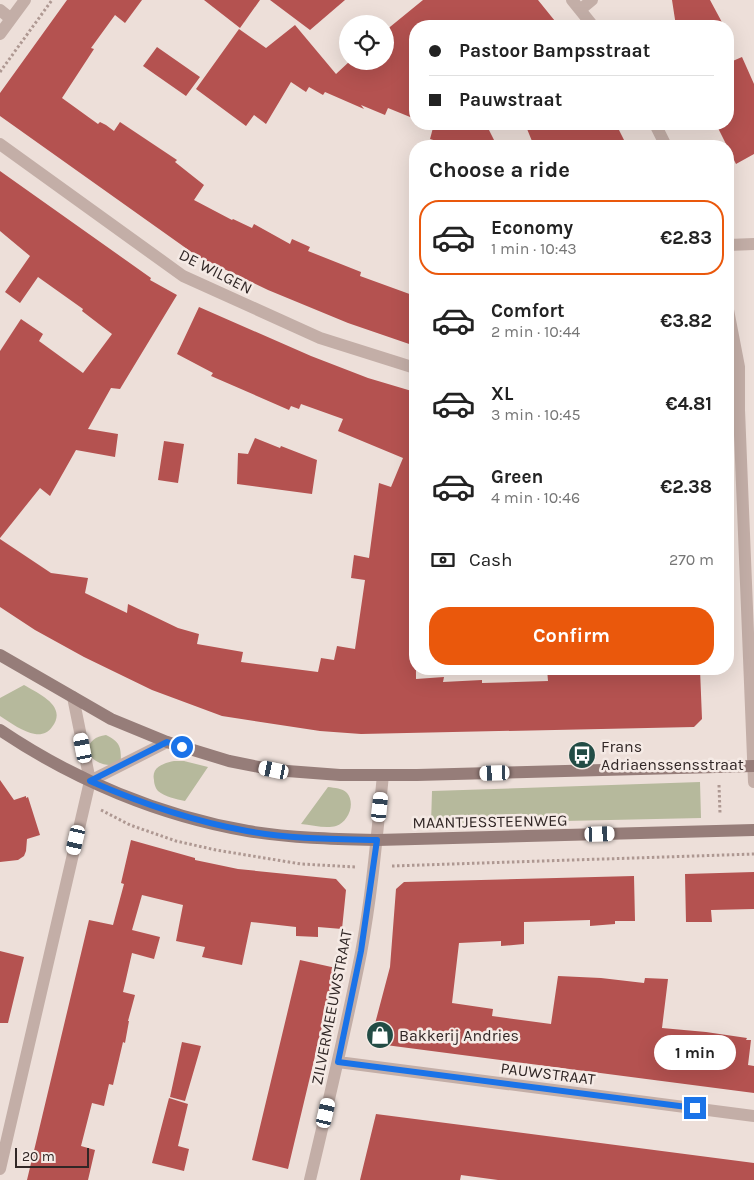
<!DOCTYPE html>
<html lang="en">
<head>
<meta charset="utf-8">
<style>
  body { margin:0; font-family:Karla,sans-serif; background:#f6f6f6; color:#222; height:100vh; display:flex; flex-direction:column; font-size:19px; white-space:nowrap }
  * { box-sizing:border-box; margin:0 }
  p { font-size:16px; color:#767676 }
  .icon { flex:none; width:28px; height:28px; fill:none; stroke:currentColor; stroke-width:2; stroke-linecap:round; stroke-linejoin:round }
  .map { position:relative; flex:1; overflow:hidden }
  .details { position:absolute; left:409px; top:140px; width:325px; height:535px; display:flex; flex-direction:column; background:#fff; border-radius:20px; box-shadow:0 5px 20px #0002 }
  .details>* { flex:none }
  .top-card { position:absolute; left:409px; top:20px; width:325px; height:110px; border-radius:20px; box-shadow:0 5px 20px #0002; display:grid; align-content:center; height:110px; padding:0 20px; background:#fff }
  .tools { position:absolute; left:339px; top:15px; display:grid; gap:10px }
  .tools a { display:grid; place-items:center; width:55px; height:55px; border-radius:50%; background:#fff; box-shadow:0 5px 20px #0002; font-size:25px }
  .scale { position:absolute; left:15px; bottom:12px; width:74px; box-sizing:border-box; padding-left:5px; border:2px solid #312726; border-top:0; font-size:14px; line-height:18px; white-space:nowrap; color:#312726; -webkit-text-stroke:4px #f5eae5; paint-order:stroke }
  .end { position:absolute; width:22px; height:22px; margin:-11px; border:6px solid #1a73e8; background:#fff; box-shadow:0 0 0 2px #fff }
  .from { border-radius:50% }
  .bubble { position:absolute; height:35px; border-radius:18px; background:#fff; box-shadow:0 5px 20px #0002; font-size:16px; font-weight:700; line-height:35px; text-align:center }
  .car { position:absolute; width:15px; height:30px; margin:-15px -8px; border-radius:6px; box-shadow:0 0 4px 1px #0007; background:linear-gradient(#fff 24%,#345 0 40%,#fff 0 76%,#345 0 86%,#fff 0) }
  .top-card b { display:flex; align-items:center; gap:18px; height:48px; font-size:19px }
  .top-card b+b { border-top:1px solid #e0e0e0 }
  .top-card i { width:12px; height:12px; background:#222 }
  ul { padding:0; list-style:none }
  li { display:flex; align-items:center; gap:15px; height:75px; margin:0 10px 8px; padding:0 10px; border:2px solid transparent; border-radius:20px }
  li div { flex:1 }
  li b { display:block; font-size:19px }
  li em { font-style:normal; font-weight:700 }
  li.selected { border-color:#ea580c }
  li>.icon { width:45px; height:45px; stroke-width:1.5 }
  h2 { padding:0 20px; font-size:22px; line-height:60px }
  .pay { display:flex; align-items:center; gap:12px; height:55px; padding:0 20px; font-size:19px }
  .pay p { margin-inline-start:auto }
  .cta { display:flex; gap:10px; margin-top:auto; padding:10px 20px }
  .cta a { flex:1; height:58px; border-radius:20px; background:#ea580c; color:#fff; font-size:20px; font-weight:700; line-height:58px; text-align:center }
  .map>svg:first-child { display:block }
  .green { fill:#b6b99c }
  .building { fill:#b45250 }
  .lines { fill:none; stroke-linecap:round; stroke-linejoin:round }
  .path { stroke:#ae9892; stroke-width:3; stroke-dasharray:2.5 2.5; stroke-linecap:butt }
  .street { stroke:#c3aea7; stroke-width:12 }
  .secondary { stroke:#967d79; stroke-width:12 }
  .route { stroke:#1a73e8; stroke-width:6 }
  .labels { text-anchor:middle; stroke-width:5; stroke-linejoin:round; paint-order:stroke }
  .street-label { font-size:16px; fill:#312726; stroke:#f5eae5 }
  .poi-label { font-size:16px; fill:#312726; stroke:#f5eae5; text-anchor:start }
</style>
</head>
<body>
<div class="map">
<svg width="754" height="1180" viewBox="0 0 754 1180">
  <rect width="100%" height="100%" fill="#eddfd9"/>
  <!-- green -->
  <path class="green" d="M 24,685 C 39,694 68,706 52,727 C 48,733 42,735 35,734 C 23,732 11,723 0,716 L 0,698 Z
    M 106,735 C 120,742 121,746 121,762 C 109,769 93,763 87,751 C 90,740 95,737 106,735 Z
    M 174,761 L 184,761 L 208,767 L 185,801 C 176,799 165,797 158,791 C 156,789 154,784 154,780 C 151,767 164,763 174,761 Z
    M 700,782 L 701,818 L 431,824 L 432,791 Z
    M 328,787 C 335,788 342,788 347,793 C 356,804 348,822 336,826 C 326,829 312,825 301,824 Z"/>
  <!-- building -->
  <path class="building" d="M 67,0 L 142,0 L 125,23 L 115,15 L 91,48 L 94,49 L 62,98 L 98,124 L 100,122 L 106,125 L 114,131 L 120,122 L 177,160 L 175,162 L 204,185 L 194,200 L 232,220 L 233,219 L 252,228 L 254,224 L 290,244 L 292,239 L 310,247 L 308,251 L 361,272 L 360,276 L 415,296 L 415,346 L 348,323 L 268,290 L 197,256 L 0,116 L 0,93 Z
    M 204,0 L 260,0 L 240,28 Z
    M 270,0 L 345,0 L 310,30 Z
    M 423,0 L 538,0 L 559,26 L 415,26 L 415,119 L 388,108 L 385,115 L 361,105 L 364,109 L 325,92 L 323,95 L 309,87 L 306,92 L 291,82 L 266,124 L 254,115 L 246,126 L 196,89 L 239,29 L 266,48 L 295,25 L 336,74 L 350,61 L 385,61 L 385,31 Z
    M 672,0 L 710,0 L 724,26 L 676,26 Z
    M 157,47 L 200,77 L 186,96 L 143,66 Z
    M 742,57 L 754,84 L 754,154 L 736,164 L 716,124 L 728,124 L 728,63 Z
    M 434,124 L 486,124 L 497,146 L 453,146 L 430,139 Z
    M 525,124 L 616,124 L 627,146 L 534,146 Z
    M 0,171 L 151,278 L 150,280 L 177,295 L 120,389 L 111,388 L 88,429 L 118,434 L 115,457 L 76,450 L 50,496 L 40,488 L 0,538 L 0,351 L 21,319 L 43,334 L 39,341 L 83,373 L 112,334 L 82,311 L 83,309 L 38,277 L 20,303 L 5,292 L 30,256 L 0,231 Z
    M 199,307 L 311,356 L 368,378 L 415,392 L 416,679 L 444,677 L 443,682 L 482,680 L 482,683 L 548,681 L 547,669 L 700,669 L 702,719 L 694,727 L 361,734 L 320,731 L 222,716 L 152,690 L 84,657 L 35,630 L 0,607 L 0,539 L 51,573 L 88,578 L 85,593 L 127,613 L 128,604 L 178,628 L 199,634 L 197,644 L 243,652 L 241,662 L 318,672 L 321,658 L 334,660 L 337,646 L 355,649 L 365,580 L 351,578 L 354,555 L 369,558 L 379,483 L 391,487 L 403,458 L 338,431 L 343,419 L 301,404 L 299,409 L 291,406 L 289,410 L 211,376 L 213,373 L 177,354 Z
    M 255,438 L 280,448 L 281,446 L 317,460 L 312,494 L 237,484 L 238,453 L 248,454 Z
    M 164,441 L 184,444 L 178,483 L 158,480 Z
    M 0,780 L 14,800 L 26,796 L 26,798 L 28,797 L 40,835 L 27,839 L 26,851 L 24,856 L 18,860 L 0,862 Z
    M 131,840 L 195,858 L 195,860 L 238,869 L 336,879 L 346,890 L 342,929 L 318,927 L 318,937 L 296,936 L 296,927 L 251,922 L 242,965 L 202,957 L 205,947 L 176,941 L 183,905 L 142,895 L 132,930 L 160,937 L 154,959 L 132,953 L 123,992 L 135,995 L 128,1021 L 129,1021 L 125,1043 L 123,1042 L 113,1085 L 109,1084 L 104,1106 L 92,1103 L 81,1146 L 95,1150 L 88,1180 L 27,1180 L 89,920 L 113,925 L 124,884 L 121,883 Z
    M 754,872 L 754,909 L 711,910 L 712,922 L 686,922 L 685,874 Z
    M 634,876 L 635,921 L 615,921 L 615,924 L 590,926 L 590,920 L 524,922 L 524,944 L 501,946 L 501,941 L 459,943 L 452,1003 L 493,1009 L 492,1016 L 551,1024 L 558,976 L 601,978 L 644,983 L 645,978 L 668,979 L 662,1028 L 706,1032 L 747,1038 L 746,1040 L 751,1040 L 748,1065 L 754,1066 L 754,1093 L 378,1044 L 372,1035 L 390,967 L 396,889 L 404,882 Z
    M 0,951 L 24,957 L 8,1023 L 0,1023 Z
    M 300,960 L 336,968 L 288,1169 L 252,1160 Z
    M 182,1042 L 201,1046 L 185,1101 L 170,1097 Z
    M 169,1098 L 188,1104 L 178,1146 L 189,1149 L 184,1171 L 152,1163 Z
    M 376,1114 L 754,1163 L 754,1180 L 498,1180 L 461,1175 L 460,1180 L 360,1180 Z"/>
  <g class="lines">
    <!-- path -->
    <path class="path" d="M 0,72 L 52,0
      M 719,785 L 720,813
      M 101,810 L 130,825 L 176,841 L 216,850 L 301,864 L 356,867
      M 392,866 L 754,854"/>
    <!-- street -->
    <path class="street" d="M 572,0 L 593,26
      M 0,10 L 11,19
      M 580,10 L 592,0
      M 0,34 L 25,0
      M 655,124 L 666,146
      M 0,144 L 183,276 L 320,338 L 415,368
      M 728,245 L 754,244
      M 728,310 L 739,367 L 739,410 L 754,782
      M 90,781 L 167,742
      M 338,1062 L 754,1116
      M 0,1169 L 90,781 L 73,697
      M 310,1180 C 328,1104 346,1029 361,953 C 372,894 377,834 383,775"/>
    <!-- secondary -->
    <path class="secondary" d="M 0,655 L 111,719 L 167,742 L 229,761 L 274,770 L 340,775 L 417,775 L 754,766
      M 0,730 C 74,780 160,816 248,831 C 290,838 334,839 377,840 L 754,830"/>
  </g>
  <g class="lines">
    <!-- route -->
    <path class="route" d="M 182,747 L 167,742 L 90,781 C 140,803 192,821 247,831 C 289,839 334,839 377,840 L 361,951 L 338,1062 L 695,1108"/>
  </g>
  <!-- icons -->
  <defs>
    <g id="bus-disc" transform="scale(1.4375)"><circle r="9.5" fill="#224c45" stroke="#f5eae5"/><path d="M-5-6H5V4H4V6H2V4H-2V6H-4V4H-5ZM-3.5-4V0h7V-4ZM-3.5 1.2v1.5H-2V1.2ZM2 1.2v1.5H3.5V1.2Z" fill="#fff"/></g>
    <g id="shop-disc" transform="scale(1.4375)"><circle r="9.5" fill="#224c45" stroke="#f5eae5"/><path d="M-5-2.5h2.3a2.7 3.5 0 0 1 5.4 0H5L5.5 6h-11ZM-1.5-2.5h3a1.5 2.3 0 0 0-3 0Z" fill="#fff"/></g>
  </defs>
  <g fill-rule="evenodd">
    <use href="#bus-disc" x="582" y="755"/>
    <use href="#shop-disc" x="380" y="1035"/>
  </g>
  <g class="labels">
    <!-- street labels -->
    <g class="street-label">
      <text transform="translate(216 271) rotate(27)" y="6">DE WILGEN</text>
      <text transform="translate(490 821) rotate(-1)" y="6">MAANTJESSTEENWEG</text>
      <text transform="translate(331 1007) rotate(-79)" y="6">ZILVERMEEUWSTRAAT</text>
      <text transform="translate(548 1073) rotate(7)" y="6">PAUWSTRAAT</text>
    </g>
    <!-- poi labels -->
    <g class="poi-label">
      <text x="601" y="752">Frans<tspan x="601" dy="18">Adriaenssensstraat</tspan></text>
      <text x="399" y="1041">Bakkerij Andries</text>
    </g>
  </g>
</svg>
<div class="tools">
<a><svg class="icon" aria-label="locate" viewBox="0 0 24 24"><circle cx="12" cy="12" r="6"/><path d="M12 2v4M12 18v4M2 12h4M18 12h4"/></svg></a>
</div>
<div class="scale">20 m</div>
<i class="end from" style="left:182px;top:747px"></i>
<i class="end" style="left:695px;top:1108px"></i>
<div class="bubble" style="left:654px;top:1035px;width:82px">1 min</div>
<i class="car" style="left:83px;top:748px;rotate:349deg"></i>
<i class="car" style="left:274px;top:770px;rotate:282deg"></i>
<i class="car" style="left:495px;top:773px;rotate:268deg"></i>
<i class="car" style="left:380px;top:807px;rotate:6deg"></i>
<i class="car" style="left:600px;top:834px;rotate:88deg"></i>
<i class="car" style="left:76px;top:840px;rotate:193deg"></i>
<i class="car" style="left:326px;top:1113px;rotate:13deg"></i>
<div class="top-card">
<b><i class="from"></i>Pastoor Bampsstraat</b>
<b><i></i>Pauwstraat</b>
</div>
<section class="details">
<h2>Choose a ride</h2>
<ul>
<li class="selected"><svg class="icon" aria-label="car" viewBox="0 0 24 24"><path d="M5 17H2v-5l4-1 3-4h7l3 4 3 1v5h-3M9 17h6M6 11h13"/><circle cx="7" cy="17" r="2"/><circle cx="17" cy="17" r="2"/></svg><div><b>Economy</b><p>1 min · 10:43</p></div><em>€2.83</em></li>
<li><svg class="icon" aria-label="car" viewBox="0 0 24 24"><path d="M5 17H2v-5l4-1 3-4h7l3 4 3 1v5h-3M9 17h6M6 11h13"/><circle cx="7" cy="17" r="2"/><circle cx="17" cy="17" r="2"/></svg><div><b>Comfort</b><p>2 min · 10:44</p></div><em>€3.82</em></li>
<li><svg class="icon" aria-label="car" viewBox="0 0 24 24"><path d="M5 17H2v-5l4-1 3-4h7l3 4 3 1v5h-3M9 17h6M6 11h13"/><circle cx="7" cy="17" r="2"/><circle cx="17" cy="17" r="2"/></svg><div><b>XL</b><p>3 min · 10:45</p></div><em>€4.81</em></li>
<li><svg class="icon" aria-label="car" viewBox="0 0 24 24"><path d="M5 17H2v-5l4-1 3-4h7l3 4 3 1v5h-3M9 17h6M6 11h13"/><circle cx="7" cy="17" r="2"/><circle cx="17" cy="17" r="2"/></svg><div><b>Green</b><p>4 min · 10:46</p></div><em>€2.38</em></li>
</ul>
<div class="pay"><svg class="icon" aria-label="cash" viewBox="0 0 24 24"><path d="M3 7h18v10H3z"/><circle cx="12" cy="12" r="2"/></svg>Cash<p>270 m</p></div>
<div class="cta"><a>Confirm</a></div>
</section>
</div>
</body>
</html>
